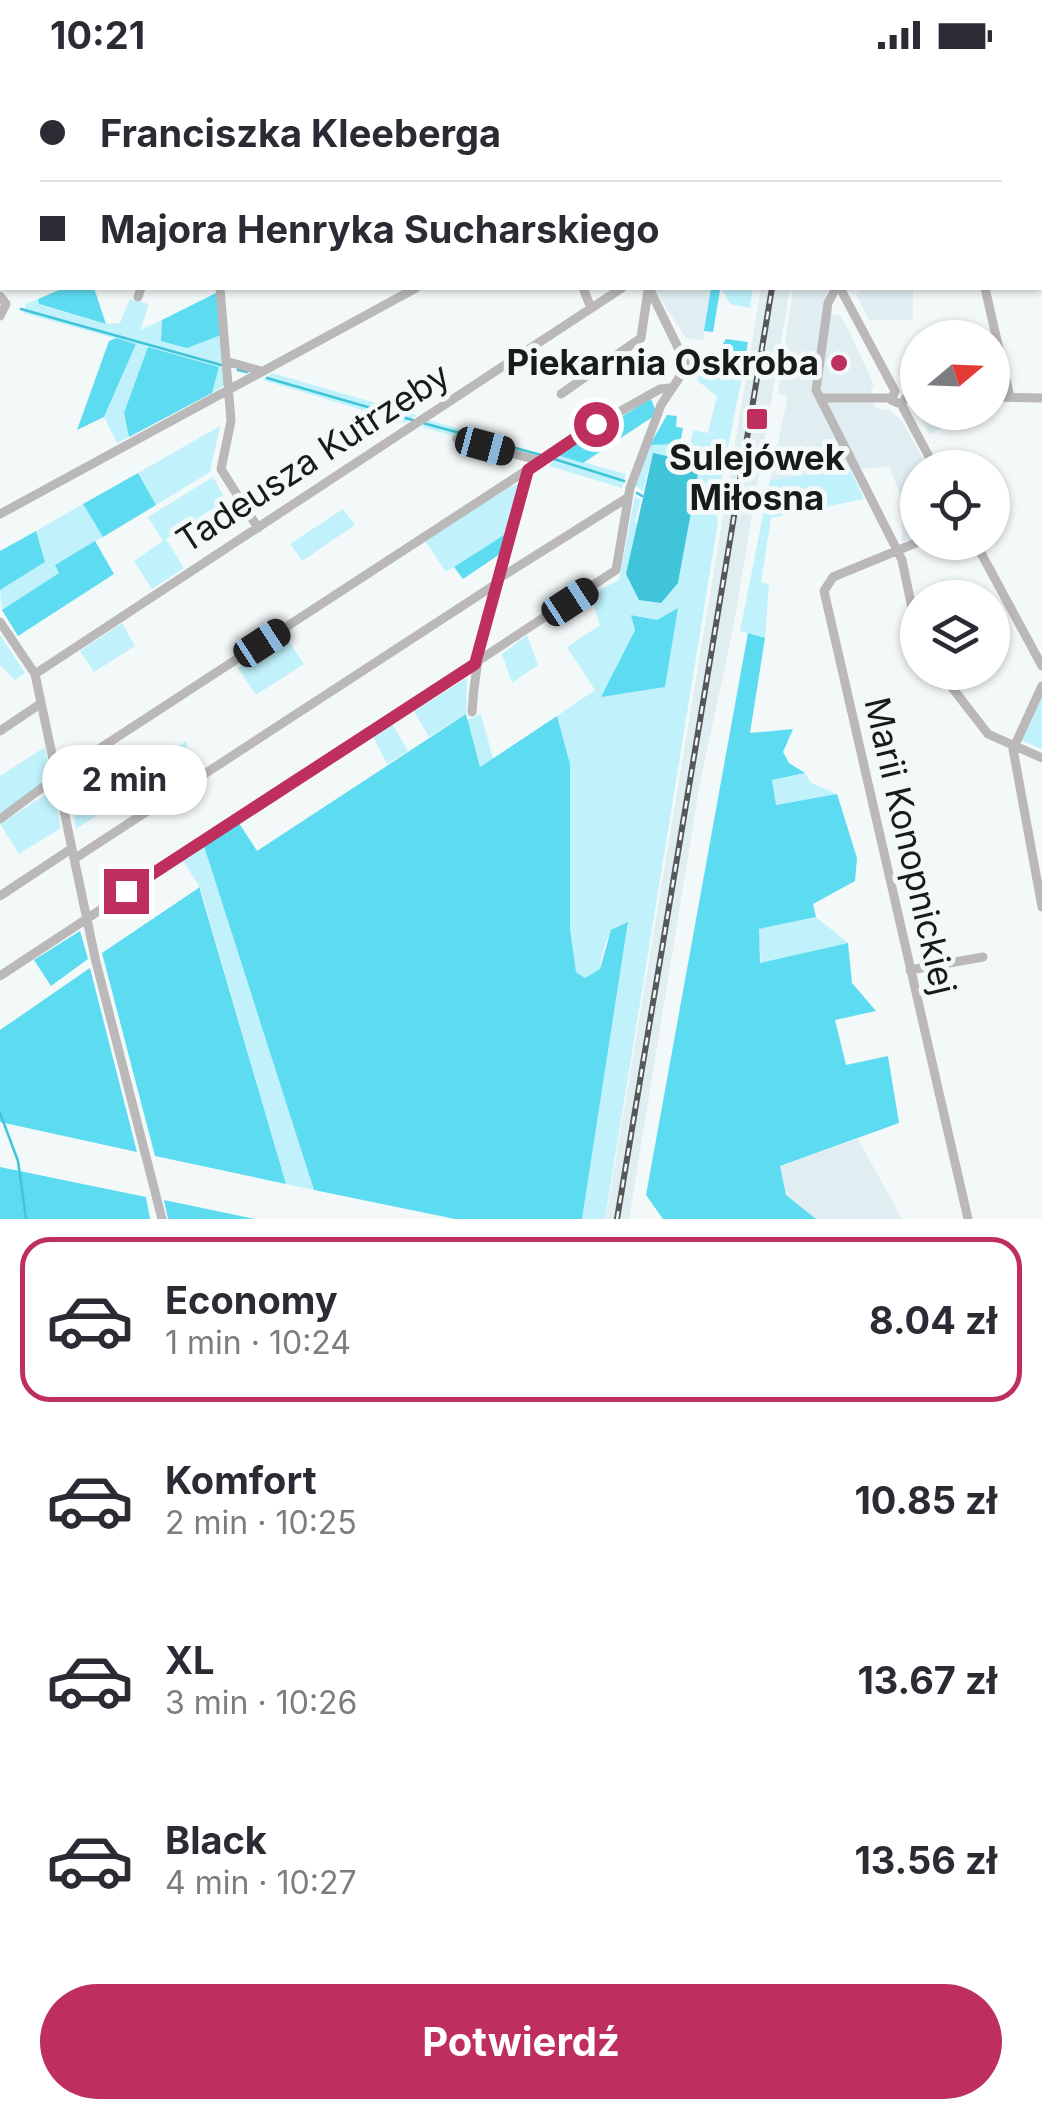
<!DOCTYPE html>
<html lang="pl">
<head>
<meta charset="utf-8">
<style>
  body { margin:0; font-family:Inter,sans-serif; background:#f7f7f7; color:#2b2b33; height:100vh; display:flex; flex-direction:column; font-size:38px; white-space:nowrap }
  * { box-sizing:border-box; margin:0 }
  p { font-size:32px; color:#7c7c81 }
  .icon { flex:none; width:55px; height:55px; fill:none; stroke:currentColor; stroke-width:2; stroke-linecap:round; stroke-linejoin:round }
  .map { position:relative; height:1149px; overflow:hidden }
  .panel { display:flex; flex-direction:column; background:#fff; flex:1 }
  .panel>* { flex:none }
  .banner { position:absolute; left:0px; top:0px; width:1042px; height:220px; box-shadow:0 2px 8px #0004; display:grid; align-content:center; height:220px; padding:0 40px; background:#fff }
  .needle { width:65px; rotate:71deg }
  .controls { position:absolute; left:900px; top:250px; display:grid; gap:20px }
  .controls a { display:grid; place-items:center; width:110px; height:110px; border-radius:50%; background:#fff; box-shadow:0 2px 8px #0004; font-size:50px }
  .end { position:absolute; width:45px; height:45px; margin:-22px; border:12px solid #be2f5d; background:#fff; box-shadow:0 0 0 5px #fff }
  .from { border-radius:50% }
  .bubble { position:absolute; height:70px; border-radius:35px; background:#fff; box-shadow:0 2px 8px #0004; font-size:32px; font-weight:700; line-height:70px; text-align:center }
  .car { position:absolute; width:30px; height:60px; margin:-30px -15px; border-radius:12px; box-shadow:0 0 8px 2px #0007; background:linear-gradient(#222 24%,#8ab4d8 0 40%,#222 0 76%,#8ab4d8 0 86%,#222 0) }
  .banner b { display:flex; align-items:center; gap:35px; height:95px; font-size:38px }
  .banner b+b { border-top:2px solid #e1e1e2 }
  .banner i { width:25px; height:25px; background:#2b2b33 }
  ul { padding:18px 0 0; list-style:none }
  li { display:flex; align-items:center; gap:30px; height:165px; margin:0 20px 15px; padding:0 20px; border:5px solid transparent; border-radius:30px }
  li div { flex:1 }
  li b { display:block; font-size:38px }
  li em { font-style:normal; font-weight:700 }
  li.current { border-color:#be2f5d }
  li>.icon { width:90px; height:90px; stroke-width:1.5 }
  .action { display:flex; gap:20px; margin-top:auto; padding:20px 40px }
  .action a { flex:1; height:115px; border-radius:60px; background:#be2f5d; color:#fff; font-size:40px; font-weight:700; line-height:115px; text-align:center }
  .status { display:flex; justify-content:space-between; align-items:center; height:70px; padding:0 50px; background:#fff; direction:ltr }
  .status svg { height:28px; fill:currentColor }
  .map>svg:first-child { display:block }
  .built { fill:#e0eef1 }
  .green { fill:#c1f2fb; fill-rule:evenodd }
  .forest { fill:#5ddcf1 }
  .water { fill:#3fc4d9 }
  .lines { fill:none; stroke-linecap:round; stroke-linejoin:round }
  .stream { stroke:#3fc4d9; stroke-width:2.5 }
  .minor { stroke:#bab8b8; stroke-width:9 }
  .rail-casing { stroke:#555858; stroke-width:6 }
  .rail { stroke:#f3f8f9; stroke-width:2.5; stroke-dasharray:8; stroke-linecap:butt }
  .route { stroke:#be2f5d; stroke-width:12 }
  .poi-dot { fill:#be2f5d; stroke:#f3f8f9; stroke-width:4 }
  .labels { text-anchor:middle; stroke-width:10; stroke-linejoin:round; paint-order:stroke }
  .poi-label { font-size:35px; font-weight:bold; fill:#191b1b; stroke:#f3f8f9; text-anchor:end }
  .street-label { font-size:35px; fill:#191b1b; stroke:#f3f8f9 }
</style>
</head>
<body>
<div class="status"><b>10:21</b><svg viewBox="0 0 49 12"><path d="M0 12V9h3v3zM5 12V6h3v6zM10 12V3h3v9zM15 12V0h3v12zM26 1h20v11H26zM47 4h2v5h-2z"/></svg></div>
<div class="map">
<svg width="1042" height="1149" viewBox="0 0 1042 1149">
  <rect width="100%" height="100%" fill="#f3f8f9"/>
  <!-- built -->
  <path class="built" d="M 711,218 L 703,270 L 686,268 L 654,219 Z
    M 761,218 L 790,218 L 733,559 L 700,713 L 629,1149 L 606,1149 Z
    M 793,218 L 827,218 L 823,244 L 840,245 L 847,257 L 874,315 L 871,318 L 875,338 L 889,340 L 902,351 L 927,397 L 918,398 L 917,468 L 902,472 L 903,432 L 889,396 L 770,410 L 788,326 L 778,323 Z
    M 867,218 L 913,218 L 913,250 L 869,250 L 856,224 Z
    M 919,343 L 964,343 L 964,347 L 929,365 Z
    M 858,1069 L 902,1149 L 816,1149 L 786,1125 L 780,1096 Z"/>
  <!-- green -->
  <path class="green" d="M 715,218 L 753,218 L 750,238 L 730,234 L 723,221 Z
    M 38,229 L 40,235 L 105,254 L 120,253 L 130,229 L 149,234 L 140,260 L 162,250 L 161,271 L 221,265 L 225,315 L 212,323 L 218,298 L 124,343 L 129,367 L 117,373 L 104,347 L 136,274 L 23,243 L 26,234 Z
    M 705,295 L 706,300 L 742,307 L 715,442 L 718,452 L 605,1149 L 582,1149 L 628,853 C 606,861 603,876 600,899 L 585,909 L 576,902 L 570,859 L 570,694 L 557,646 L 595,620 L 567,577 L 600,555 L 590,525 L 619,510 L 635,426 L 641,430 L 635,451 L 678,513 L 699,393 L 653,383 L 643,421 L 634,415 L 650,375 L 680,374 L 683,378 L 690,375 L 693,360 L 708,363 L 717,326 L 698,311 L 694,299 ZM 677,539 L 602,626 L 635,559 L 632,545 L 657,550 Z
    M 272,303 L 417,345 L 405,353 L 263,310 Z
    M 429,350 L 482,365 L 479,373 L 422,357 Z
    M 220,356 L 210,402 L 156,435 L 138,403 Z
    M 557,385 L 626,404 L 622,418 L 549,396 Z
    M 850,399 L 864,429 L 771,448 L 761,512 L 769,514 L 765,568 L 740,561 L 770,410 Z
    M 213,407 L 226,430 L 166,469 L 184,498 L 152,519 L 134,491 L 163,471 L 148,447 Z
    M 519,414 L 507,463 L 446,502 L 424,469 L 501,419 Z
    M 83,434 L 103,467 L 56,494 L 59,503 L 2,540 L 0,520 L 45,492 L 36,461 Z
    M 343,439 L 355,455 L 302,491 L 290,474 Z
    M 122,553 L 135,576 L 94,602 L 80,581 Z
    M 0,565 L 25,603 L 15,610 L 0,595 Z
    M 527,565 L 538,595 L 512,613 L 502,584 Z
    M 286,567 L 304,594 L 256,625 L 238,598 Z
    M 467,608 L 466,644 L 429,667 L 414,641 Z
    M 1042,623 L 1042,679 L 1020,670 Z
    M 481,644 L 493,689 L 480,697 L 467,650 Z
    M 392,654 L 408,681 L 387,694 L 373,666 Z
    M 186,671 L 190,709 L 174,721 L 170,698 L 76,759 L 74,743 Z
    M 45,677 L 51,710 L 0,744 L 0,706 Z
    M 805,703 L 811,713 L 837,724 L 776,735 L 772,710 Z
    M 53,720 L 61,758 L 19,784 L 0,754 Z
    M 204,776 L 217,808 L 314,1120 L 286,1114 L 200,817 L 183,791 Z
    M 816,847 L 848,873 L 761,893 L 758,859 Z"/>
  <!-- forest -->
  <path class="forest" d="M 64,218 L 94,218 L 106,254 L 39,234 L 38,229 Z
    M 711,218 L 720,220 L 713,262 L 704,261 Z
    M 216,223 L 221,265 L 187,278 L 161,271 L 162,250 Z
    M 116,268 L 136,274 L 104,347 L 77,360 L 109,271 Z
    M 726,269 L 748,272 L 742,307 L 706,300 Z
    M 148,277 L 219,297 L 212,323 L 129,367 L 124,343 Z
    M 651,329 L 657,344 L 583,393 L 557,385 Z
    M 667,345 L 677,346 L 676,357 L 683,358 L 680,374 L 650,375 Z
    M 138,403 L 156,435 L 103,467 L 83,434 Z
    M 36,461 L 45,492 L 0,520 L 0,481 Z
    M 507,463 L 503,482 L 463,509 L 454,497 Z
    M 95,471 L 114,504 L 18,566 L 2,540 L 59,503 L 55,495 Z
    M 678,538 L 665,617 L 601,627 L 635,560 L 631,545 L 657,550 Z
    M 748,563 L 765,568 L 750,663 L 793,659 L 783,682 L 789,693 L 805,703 L 772,710 L 776,735 L 837,724 L 857,788 L 855,811 L 813,834 L 816,847 L 759,859 L 760,893 L 848,873 L 852,913 L 876,941 L 835,950 L 846,995 L 888,986 L 899,1053 L 780,1096 L 786,1125 L 816,1149 L 663,1149 L 646,1125 Z
    M 466,644 L 480,697 L 557,646 L 570,694 L 570,859 L 576,902 L 585,908 L 600,899 L 611,860 L 628,852 L 582,1149 L 455,1149 L 314,1120 L 204,776 L 239,753 L 257,781 Z
    M 200,817 L 200,820 L 286,1114 L 155,1086 L 102,883 Z
    M 80,861 L 88,889 L 51,916 L 34,890 Z
    M 90,898 L 137,1082 L 0,1052 L 0,960 Z
    M 0,1097 L 146,1127 L 150,1149 L 0,1149 Z
    M 164,1130 L 255,1149 L 168,1149 Z"/>
  <!-- water -->
  <path class="water" d="M 653,383 L 700,393 L 678,513 L 661,533 L 639,530 L 626,504 Z"/>
  <g class="lines">
    <!-- stream -->
    <path class="stream" d="M 21,239 L 221,295
      M 238,300 L 247,302
      M 267,308 L 416,351
      M 423,353 L 541,385
      M 551,388 L 624,411
      M 637,423 L 642,426
      M 0,1043 L 18,1091 L 26,1149"/>
    <!-- minor -->
    <path class="minor" d="M 499,0 L 500,2
      M 726,0 L 726,2
      M 14,2 L 20,0
      M 183,2 L 189,0
      M 210,2 L 211,0
      M 874,2 L 875,0
      M 0,9 L 2,8
      M 1040,18 L 1042,18
      M 0,84 L 2,83
      M 1040,138 L 1042,137
      M 0,188 L 2,187
      M 220,218 L 231,351 L 221,399 L 258,458
      M 583,218 L 591,238
      M 836,218 L 828,233 L 816,320 L 902,490 L 918,567
      M 840,218 L 895,321 L 891,330 L 901,334 L 935,398
      M 985,218 L 1010,327
      M 0,226 L 6,234 L 0,246
      M 138,227 L 141,218
      M 229,292 L 261,301
      M 561,324 L 641,268 L 648,220
      M 992,327 L 1042,328
      M 823,328 L 891,328
      M 905,329 L 918,327
      M 457,369 L 541,391
      M 0,444 L 416,218
      M 918,472 L 833,507 L 824,521 L 968,1149
      M 975,472 L 1042,596
      M 498,509 L 627,428
      M 0,552 L 35,604 L 96,892 L 162,1149
      M 940,602 L 988,664 L 1042,688
      M 35,604 L 622,218
      M 1042,616 L 1013,679 L 1042,837
      M 472,642 C 477,557 508,481 527,399
      M 0,661 L 40,634
      M 0,749 L 62,703 L 596,355 L 660,319 L 669,318
      M 74,789 L 496,514
      M 0,826 L 71,779
      M 910,900 L 983,887
      M 0,906 L 616,500 L 630,418 L 661,335 L 687,296 L 649,218"/>
    <!-- rail casing -->
    <g class="rail-casing">
      <path id="rail" d="M 801,2 L 801,0
        M 617,1149 L 772,218"/>
    </g>
    <!-- rail -->
    <use href="#rail" class="rail"/>
  </g>
  <g class="lines">
    <!-- route -->
    <path class="route" d="M 126,821 L 475,594 L 528,400 L 596,354"/>
  </g>
  <!-- markers -->
  <g class="poi-dot">
    <circle cx="839" cy="293" r="10"/>
    <rect x="745" y="337" width="24" height="24" rx="5"/>
  </g>
  <g class="labels">
    <!-- poi labels -->
    <g class="poi-label">
      <text x="819" y="305">Piekarnia Oskroba</text>
      <text x="757" y="400" text-anchor="middle">Sulejówek<tspan x="757" dy="40">Miłosna</tspan></text>
    </g>
    <!-- street labels -->
    <g class="street-label">
      <text transform="translate(313 388) rotate(-33)" y="12">Tadeusza Kutrzeby</text>
      <text transform="translate(910 776) rotate(77)" y="12">Marii Konopnickiej</text>
    </g>
  </g>
</svg>
<div class="controls">
<a><svg class="needle" viewBox="-14 -14 28 28"><path d="M0-13l5 13h-10z" fill="#e53935"/><path d="M0 13l5-13h-10z" fill="#7c7c81"/></svg></a>
<a><svg class="icon" aria-label="locate" viewBox="0 0 24 24"><circle cx="12" cy="12" r="6"/><path d="M12 2v4M12 18v4M2 12h4M18 12h4"/></svg></a>
<a><svg class="icon" aria-label="layers" viewBox="0 0 24 24"><path d="M12 4l9 5-9 5-9-5zM3 14l9 5 9-5"/></svg></a>
</div>
<i class="end from" style="left:596px;top:354px"></i>
<i class="end" style="left:126px;top:821px"></i>
<div class="bubble" style="left:42px;top:675px;width:165px">2 min</div>
<i class="car" style="left:485px;top:376px;rotate:105deg"></i>
<i class="car" style="left:570px;top:532px;rotate:57deg"></i>
<i class="car" style="left:262px;top:573px;rotate:57deg"></i>
<div class="banner">
<b><i class="from"></i>Franciszka Kleeberga</b>
<b><i></i>Majora Henryka Sucharskiego</b>
</div>
</div>
<section class="panel">
<ul>
<li class="current"><svg class="icon" aria-label="car" viewBox="0 0 24 24"><path d="M5 17H2v-5l4-1 3-4h7l3 4 3 1v5h-3M9 17h6M6 11h13"/><circle cx="7" cy="17" r="2"/><circle cx="17" cy="17" r="2"/></svg><div><b>Economy</b><p>1 min · 10:24</p></div><em>8.04 zł</em></li>
<li><svg class="icon" aria-label="car" viewBox="0 0 24 24"><path d="M5 17H2v-5l4-1 3-4h7l3 4 3 1v5h-3M9 17h6M6 11h13"/><circle cx="7" cy="17" r="2"/><circle cx="17" cy="17" r="2"/></svg><div><b>Komfort</b><p>2 min · 10:25</p></div><em>10.85 zł</em></li>
<li><svg class="icon" aria-label="car" viewBox="0 0 24 24"><path d="M5 17H2v-5l4-1 3-4h7l3 4 3 1v5h-3M9 17h6M6 11h13"/><circle cx="7" cy="17" r="2"/><circle cx="17" cy="17" r="2"/></svg><div><b>XL</b><p>3 min · 10:26</p></div><em>13.67 zł</em></li>
<li><svg class="icon" aria-label="car" viewBox="0 0 24 24"><path d="M5 17H2v-5l4-1 3-4h7l3 4 3 1v5h-3M9 17h6M6 11h13"/><circle cx="7" cy="17" r="2"/><circle cx="17" cy="17" r="2"/></svg><div><b>Black</b><p>4 min · 10:27</p></div><em>13.56 zł</em></li>
</ul>
<div class="action"><a>Potwierdź</a></div>
</section>
</body>
</html>
